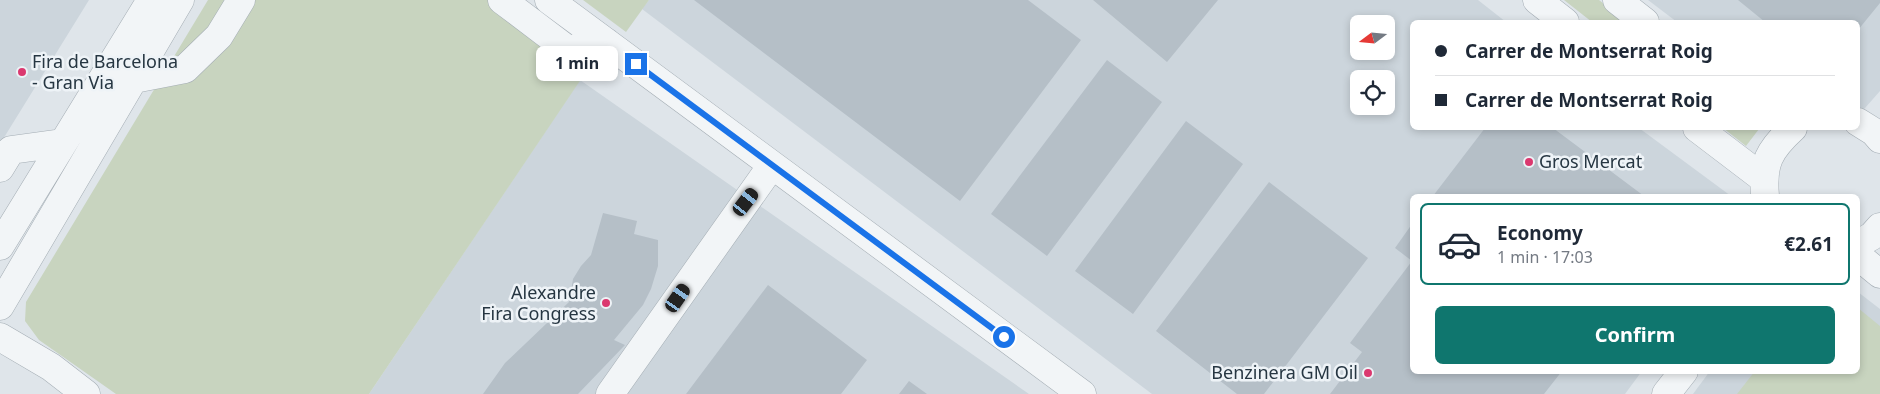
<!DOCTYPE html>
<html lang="en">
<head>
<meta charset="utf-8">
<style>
  body { margin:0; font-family:"Noto Sans",sans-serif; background:#f2f2f3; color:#1f2937; height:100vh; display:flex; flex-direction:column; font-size:19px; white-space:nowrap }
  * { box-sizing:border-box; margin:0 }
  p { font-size:16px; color:#747a83 }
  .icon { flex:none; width:28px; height:28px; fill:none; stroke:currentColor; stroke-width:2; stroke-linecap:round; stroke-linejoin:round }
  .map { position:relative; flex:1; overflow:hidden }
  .side { position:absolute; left:1410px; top:194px; width:450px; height:180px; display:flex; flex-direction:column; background:#fff; border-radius:8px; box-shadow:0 2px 8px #0003 }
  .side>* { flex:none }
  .hud { position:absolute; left:1410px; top:20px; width:450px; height:110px; border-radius:8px; box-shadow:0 2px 8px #0003; display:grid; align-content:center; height:110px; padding:0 25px; background:#fff }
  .needle { width:32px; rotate:254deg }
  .controls { position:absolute; left:1350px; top:15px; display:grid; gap:10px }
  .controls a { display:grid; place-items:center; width:45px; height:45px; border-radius:8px; background:#fff; box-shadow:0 2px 8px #0003; font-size:25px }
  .end { position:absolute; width:22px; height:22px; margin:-11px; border:6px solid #1a73e8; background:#fff; box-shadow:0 0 0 2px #fff }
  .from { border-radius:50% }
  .bubble { position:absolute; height:35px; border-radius:8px; background:#fff; box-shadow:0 2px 8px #0003; font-size:16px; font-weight:700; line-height:35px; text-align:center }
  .car { position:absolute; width:15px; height:30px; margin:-15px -8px; border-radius:6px; box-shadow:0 0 4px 1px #0007; background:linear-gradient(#222 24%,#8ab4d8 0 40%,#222 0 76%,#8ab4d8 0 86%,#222 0) }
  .hud b { display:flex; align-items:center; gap:18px; height:48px; font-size:19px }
  .hud b+b { border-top:1px solid #e0e1e3 }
  .hud i { width:12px; height:12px; background:#1f2937 }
  ul { padding:9px 0 0; list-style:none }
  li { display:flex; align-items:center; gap:15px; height:82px; margin:0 10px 8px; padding:0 15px; border:2px solid transparent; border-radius:8px }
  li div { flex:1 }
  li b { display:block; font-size:19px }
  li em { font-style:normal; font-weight:700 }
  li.current { border-color:#0f766e }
  li>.icon { width:45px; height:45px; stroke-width:1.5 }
  .action { display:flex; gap:10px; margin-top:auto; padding:10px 25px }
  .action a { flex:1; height:58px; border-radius:8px; background:#0f766e; color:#fff; font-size:20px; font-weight:700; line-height:58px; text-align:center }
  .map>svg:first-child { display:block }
  .built { fill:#ccd5dc; fill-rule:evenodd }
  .green { fill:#c8d4bf }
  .building { fill:#b5bfc7 }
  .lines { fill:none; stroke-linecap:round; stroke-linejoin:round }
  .minor-casing { stroke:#a4adb4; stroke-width:29 }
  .minor { stroke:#f2f5f7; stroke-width:28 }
  .route { stroke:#1a73e8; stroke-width:6 }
  .poi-dot { fill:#db386f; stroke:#eef3f7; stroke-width:2 }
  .labels { text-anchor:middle; stroke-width:5; stroke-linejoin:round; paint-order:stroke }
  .poi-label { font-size:18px; fill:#263642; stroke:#eef3f7; text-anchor:start }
</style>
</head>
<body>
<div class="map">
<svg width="1880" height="394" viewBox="0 0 1880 394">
  <rect width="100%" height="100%" fill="#dfe5ea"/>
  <!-- built -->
  <path class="built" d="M 0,0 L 89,0 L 0,144 Z
    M 649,0 L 1478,0 L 1506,22 L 1412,22 L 1412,128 L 1639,128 L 1731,196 L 1412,196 L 1412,371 L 1642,371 L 1625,394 L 1152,394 L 642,9 ZM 1359,24 L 1386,24 L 1386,51 L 1359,51 ZM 1359,79 L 1386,79 L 1386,106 L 1359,106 Z
    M 1648,0 L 1880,0 L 1880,91 L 1858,116 L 1858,22 L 1677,22 Z
    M 580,80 L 1029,394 L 369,394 Z
    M 1858,292 L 1880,309 L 1880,394 L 1693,394 L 1710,371 L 1858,371 Z"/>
  <!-- green -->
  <path class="green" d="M 208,0 L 521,0 L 596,57 L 369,394 L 116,394 L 39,340 L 25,321 L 26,302 Z
    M 583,0 L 649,0 L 626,32 Z
    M 1564,0 L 1599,0 L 1627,22 L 1592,22 Z
    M 1723,128 L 1758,128 L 1759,129 L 1746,146 Z
    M 1858,308 L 1880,326 L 1880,394 L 1737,394 L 1755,371 L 1858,371 Z"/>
  <!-- building -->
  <path class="building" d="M 694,0 L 1028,0 L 1081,40 L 960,201 Z
    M 1093,0 L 1218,0 L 1167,62 Z
    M 1738,0 L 1880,0 L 1880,3 L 1858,30 L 1858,22 L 1765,22 Z
    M 1107,60 L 1162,102 L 1047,256 L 991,214 Z
    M 1186,121 L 1243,164 L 1133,314 L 1075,271 Z
    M 1485,128 L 1553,128 L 1644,196 L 1433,196 Z
    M 1269,182 L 1368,258 L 1264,394 L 1237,394 L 1156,331 Z
    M 603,213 L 637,221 L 634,234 L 658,240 L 658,266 L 651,289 L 643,305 L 614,340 L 625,345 L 578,394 L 483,394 L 505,363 L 569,302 L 573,279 L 581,266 L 591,255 Z
    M 1412,224 L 1412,371 L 1562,371 L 1544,394 L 1330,394 L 1362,352 L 1350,343 L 1412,261 L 1395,248 Z
    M 768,285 L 867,360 L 841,394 L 686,394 Z
    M 909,381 L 927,394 L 899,394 Z"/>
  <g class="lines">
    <!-- minor casing -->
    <g class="minor-casing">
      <path id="minor" d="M 502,0 L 568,50 L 606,42
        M 549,0 L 1082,394
        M 1537,0 L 1565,22
        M 1617,0 L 1645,22
        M 134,79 L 185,69 L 219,36 L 241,0
        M 1858,122 L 1874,132 L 1880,139
        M 1697,128 L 1764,179
        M 0,168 L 11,150 L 62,143
        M 1765,196 C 1762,163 1769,150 1793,128
        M 1858,244 L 1872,236 L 1880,227
        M 0,246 L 151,0
        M 1858,256 L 1880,274
        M 0,306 L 180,0
        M 0,337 L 51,367 L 86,394
        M 610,394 L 772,165
        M 1666,394 L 1684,371"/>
    </g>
    <!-- minor -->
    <use href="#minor" class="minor"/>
  </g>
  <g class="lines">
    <!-- route -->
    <path class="route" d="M 636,64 L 1004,337"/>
  </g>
  <!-- markers -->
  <g class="poi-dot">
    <circle cx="22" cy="72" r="5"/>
    <circle cx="1529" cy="162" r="5"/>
    <circle cx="606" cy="303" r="5"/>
    <circle cx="1368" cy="373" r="5"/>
  </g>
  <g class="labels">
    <!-- poi labels -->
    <g class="poi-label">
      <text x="32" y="68">Fira de Barcelona<tspan x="32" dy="21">- Gran Via</tspan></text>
      <text x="1539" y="168">Gros Mercat</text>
      <text x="596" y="299" text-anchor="end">Alexandre<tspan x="596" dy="21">Fira Congress</tspan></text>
      <text x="1358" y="379" text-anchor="end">Benzinera GM Oil</text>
    </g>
  </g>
</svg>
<div class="controls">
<a><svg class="needle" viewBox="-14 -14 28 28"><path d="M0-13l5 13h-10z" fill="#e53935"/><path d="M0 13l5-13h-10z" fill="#747a83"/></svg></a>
<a><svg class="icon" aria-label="locate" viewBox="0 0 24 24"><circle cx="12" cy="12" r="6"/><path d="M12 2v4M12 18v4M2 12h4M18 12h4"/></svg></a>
</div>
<i class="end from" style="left:1004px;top:337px"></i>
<i class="end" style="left:636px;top:64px"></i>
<div class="bubble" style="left:536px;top:46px;width:82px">1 min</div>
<i class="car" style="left:746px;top:202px;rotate:38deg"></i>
<i class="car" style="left:678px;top:298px;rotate:35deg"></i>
<div class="hud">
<b><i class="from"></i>Carrer de Montserrat Roig</b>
<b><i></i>Carrer de Montserrat Roig</b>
</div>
<section class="side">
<ul>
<li class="current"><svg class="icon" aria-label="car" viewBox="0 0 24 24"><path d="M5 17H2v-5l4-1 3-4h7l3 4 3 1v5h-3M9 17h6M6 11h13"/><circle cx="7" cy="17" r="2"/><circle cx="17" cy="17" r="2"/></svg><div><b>Economy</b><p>1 min · 17:03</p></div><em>€2.61</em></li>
</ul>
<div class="action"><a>Confirm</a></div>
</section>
</div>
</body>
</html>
